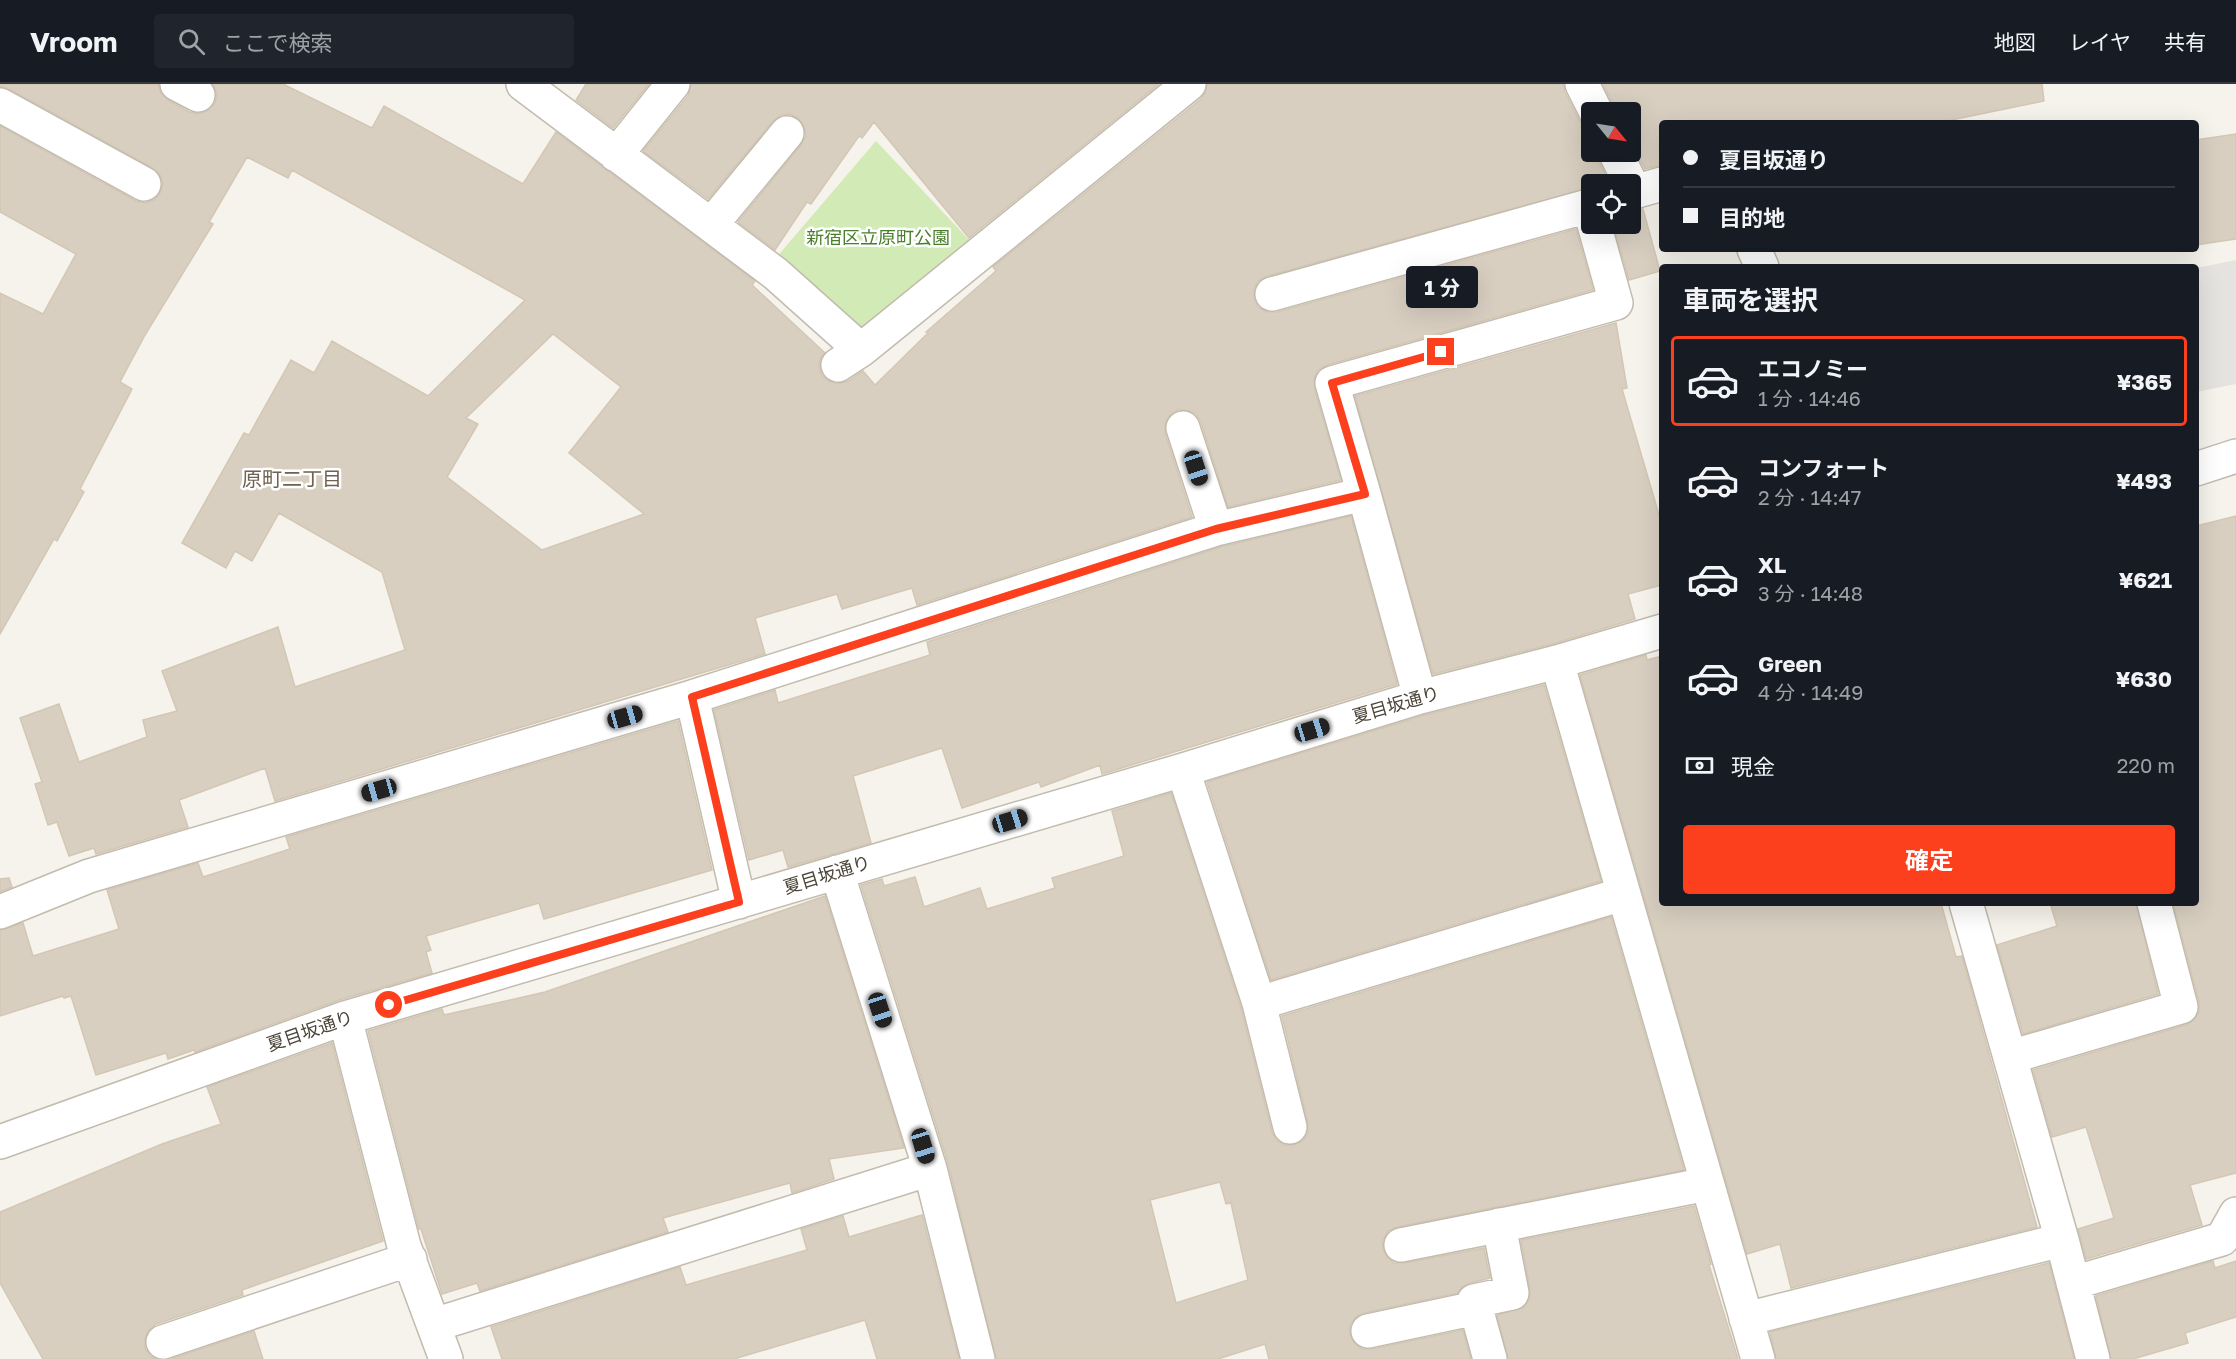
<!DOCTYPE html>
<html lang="ja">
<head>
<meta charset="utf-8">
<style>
  body { margin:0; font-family:"Golos Text","Noto Sans JP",sans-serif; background:#20242c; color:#f1f3f6; height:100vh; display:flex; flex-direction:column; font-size:22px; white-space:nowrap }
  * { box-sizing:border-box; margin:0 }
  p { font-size:20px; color:#9ea1a6 }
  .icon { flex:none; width:33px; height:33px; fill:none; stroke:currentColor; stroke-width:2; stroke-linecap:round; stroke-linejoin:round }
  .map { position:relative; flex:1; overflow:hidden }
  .panel { position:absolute; left:1659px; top:180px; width:540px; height:642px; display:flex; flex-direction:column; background:#171b24; border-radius:6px; box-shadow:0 6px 24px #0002 }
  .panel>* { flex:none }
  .guide { position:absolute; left:1659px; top:36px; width:540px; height:132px; border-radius:6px; box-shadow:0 6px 24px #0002; display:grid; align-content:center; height:132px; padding:0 24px; background:#171b24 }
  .needle { width:39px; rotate:120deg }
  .tools { position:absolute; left:1581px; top:18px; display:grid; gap:12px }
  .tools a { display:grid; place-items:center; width:60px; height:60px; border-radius:6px; background:#171b24; box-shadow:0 6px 24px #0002; font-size:30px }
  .end { position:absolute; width:27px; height:27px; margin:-14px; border:8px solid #fc3f1d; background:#fff; box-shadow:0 0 0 3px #fff }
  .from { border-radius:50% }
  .bubble { position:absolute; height:42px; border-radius:6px; background:#171b24; box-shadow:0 6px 24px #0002; font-size:20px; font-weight:700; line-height:42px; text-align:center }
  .car { position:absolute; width:18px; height:36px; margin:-18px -9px; border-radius:8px; box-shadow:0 0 4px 2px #0007; background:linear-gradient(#222 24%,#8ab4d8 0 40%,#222 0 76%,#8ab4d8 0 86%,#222 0) }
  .guide b { display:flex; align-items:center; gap:21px; height:57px; font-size:22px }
  .guide b+b { border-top:2px solid #363941 }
  .guide i { width:15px; height:15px; background:#f1f3f6 }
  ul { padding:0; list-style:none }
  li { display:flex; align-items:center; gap:18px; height:90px; margin:0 12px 9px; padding:0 12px; border:3px solid transparent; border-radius:6px }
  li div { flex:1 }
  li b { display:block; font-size:22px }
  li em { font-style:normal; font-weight:700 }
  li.active { border-color:#fc3f1d }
  li>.icon { width:54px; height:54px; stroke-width:1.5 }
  h2 { padding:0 24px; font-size:27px; line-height:72px }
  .pay { display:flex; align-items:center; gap:15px; height:66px; padding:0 24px; font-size:22px }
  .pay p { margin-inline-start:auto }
  .cta { display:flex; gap:12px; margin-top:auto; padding:12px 24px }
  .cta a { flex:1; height:69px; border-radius:6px; background:#fc3f1d; color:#fff; font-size:24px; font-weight:700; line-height:69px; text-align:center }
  header { display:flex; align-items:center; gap:36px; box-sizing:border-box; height:84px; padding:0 30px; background:#171b24; border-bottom:2px solid #363941 }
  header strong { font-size:28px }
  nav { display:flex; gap:33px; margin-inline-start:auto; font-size:21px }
  .search { width:420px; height:54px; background:#20242c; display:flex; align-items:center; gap:15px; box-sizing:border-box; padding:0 21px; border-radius:6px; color:#9ea1a6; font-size:22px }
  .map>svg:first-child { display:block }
  .green { fill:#d2eab5 }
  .parking { fill:#e5e3e0 }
  .building { fill:#d8cfc1; stroke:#d3c7b4; stroke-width:1.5; fill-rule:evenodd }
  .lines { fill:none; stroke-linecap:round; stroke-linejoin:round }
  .minor-casing { stroke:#c2bbae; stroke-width:36 }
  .minor { stroke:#fff; stroke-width:33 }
  .route { stroke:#fc3f1d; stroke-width:8 }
  .labels { text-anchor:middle; stroke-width:5; stroke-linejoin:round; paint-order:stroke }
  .park-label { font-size:18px; fill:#4a7f2a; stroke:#fff }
  .street-label { font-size:18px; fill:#4b4439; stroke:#fff }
  .neighbourhood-label { font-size:20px; fill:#6e6250; stroke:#fff }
</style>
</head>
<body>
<header>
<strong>Vroom</strong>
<div class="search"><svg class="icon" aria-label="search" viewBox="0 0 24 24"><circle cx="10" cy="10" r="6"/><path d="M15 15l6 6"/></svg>ここで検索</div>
<nav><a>地図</a><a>レイヤ</a><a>共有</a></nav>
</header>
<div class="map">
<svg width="2236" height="1275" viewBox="0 0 2236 1275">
  <rect width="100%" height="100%" fill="#f6f3ec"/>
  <!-- green -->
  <path class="green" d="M 876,57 L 973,160 L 863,249 L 775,175 Z"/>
  <!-- parking -->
  <path class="parking" d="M 2236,176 L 2236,300 L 2196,308 L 2196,184 Z"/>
  <!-- building -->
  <path class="building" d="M 0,0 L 158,0 L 161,9 L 168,16 L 189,28 L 198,30 L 207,27 L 215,19 L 217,10 L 213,0 L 283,0 L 372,44 L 384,22 L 523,100 L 556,48 L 755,197 L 752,201 L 825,269 L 821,273 L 819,281 L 822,291 L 829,297 L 838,300 L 848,297 L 863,287 L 875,301 L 928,249 L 926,248 L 996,187 L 993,183 L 1201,15 L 1206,7 L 1207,0 L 1563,0 L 1565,8 L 1579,36 L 1585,43 L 1592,46 L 1592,68 L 1596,68 L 1598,76 L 1610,100 L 1592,100 L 1592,103 L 1267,192 L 1258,197 L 1254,205 L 1254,214 L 1258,223 L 1267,228 L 1277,228 L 1576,145 L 1593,206 L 1327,281 L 1318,286 L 1314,295 L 1314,304 L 1341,396 L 1228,423 L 1201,338 L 1196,330 L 1187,326 L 1178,326 L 1169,332 L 1165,341 L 1165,349 L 1192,433 L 917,521 L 912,504 L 842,525 L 837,510 L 755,534 L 765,570 L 275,717 L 265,684 L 179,716 L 188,743 L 96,770 L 94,764 L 69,772 L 57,738 L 48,741 L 35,700 L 42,698 L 20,634 L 59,620 L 79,678 L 147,653 L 143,636 L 177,627 L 162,587 L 278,543 L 295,603 L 405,566 L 382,488 L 279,429 L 252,477 L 235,467 L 226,484 L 182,459 L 244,349 L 249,351 L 291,276 L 314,289 L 332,257 L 428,312 L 525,216 L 292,86 L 288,94 L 247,73 L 209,138 L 213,140 L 145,251 L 120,298 L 132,305 L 80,405 L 84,408 L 57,457 L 54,455 L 0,550 L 0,209 L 43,230 L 76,170 L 0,128 L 0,42 L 136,117 L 145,119 L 154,116 L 160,109 L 163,100 L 160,91 L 153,84 L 9,5 L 0,2 ZM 553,250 L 621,303 L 569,369 L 644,430 L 542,466 L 447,393 L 478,340 L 466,334 Z
    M 586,0 L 649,0 L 613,44 L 576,16 Z
    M 691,0 L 1159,0 L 969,154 L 874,38 L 862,54 L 859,52 L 811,120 L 807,118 L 775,166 L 738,138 L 801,61 L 806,52 L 804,42 L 798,34 L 790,30 L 781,31 L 773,37 L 708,115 L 643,67 L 688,12 Z
    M 1603,0 L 2042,0 L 2044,17 L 1937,39 L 1662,39 L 1662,81 L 1645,85 L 1630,58 L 1630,28 L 1615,28 L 1613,20 Z
    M 2236,50 L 2236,155 L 2196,161 L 2196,56 Z
    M 1643,125 L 1660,187 L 1629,196 L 1613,140 L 1630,140 L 1630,127 Z
    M 1616,239 L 1627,304 L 1622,305 L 1662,441 L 1662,501 L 1628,510 L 1635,535 L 1552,560 L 1433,590 L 1355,312 Z
    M 1351,432 L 1397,600 L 1102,690 L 1100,681 L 1041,703 L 1039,698 L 962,724 L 942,664 L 853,692 L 871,759 L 788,783 L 783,766 L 749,776 L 714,626 L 775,606 L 778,619 L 930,571 L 927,558 L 1221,463 Z
    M 2236,432 L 2236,1089 L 2190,1101 L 2202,1141 L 2086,1175 L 2078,1145 L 2114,1134 L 2086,1043 L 2052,1053 L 2033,986 L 2186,941 L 2194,936 L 2199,928 L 2199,918 L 2173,819 L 2196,819 L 2196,442 Z
    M 1646,571 L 1647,576 L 1662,572 L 1662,819 L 1941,819 L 1956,873 L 1962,872 L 2037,1143 L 1791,1204 L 1780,1160 L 1747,1170 L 1580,591 Z
    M 1544,601 L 1601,797 L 1271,896 L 1207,698 L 1425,631 Z
    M 678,637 L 712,786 L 544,835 L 539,819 L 426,852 L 431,866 L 426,868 L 432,889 L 339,916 L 195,968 L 194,966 L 168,975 L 166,969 L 96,991 L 71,912 L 64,914 L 63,912 L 0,932 L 0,846 L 23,839 L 33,872 L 119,845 L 107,806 L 198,779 L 203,793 L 290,765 L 286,753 Z
    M 1171,709 L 1241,924 L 1272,1048 L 1276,1056 L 1284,1061 L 1294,1061 L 1303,1057 L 1308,1049 L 1308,1039 L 1282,932 L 1611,833 L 1684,1086 L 1397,1143 L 1388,1147 L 1383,1156 L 1383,1165 L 1387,1173 L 1394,1179 L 1405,1179 L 1484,1164 L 1490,1194 L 1470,1199 L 1462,1203 L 1458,1209 L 1364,1229 L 1356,1233 L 1350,1241 L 1350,1250 L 1354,1259 L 1362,1265 L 1372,1265 L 1463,1246 L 1471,1275 L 1269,1275 L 1265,1260 L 1218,1275 L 996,1275 L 948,1079 L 861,801 L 882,795 L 884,802 L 915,793 L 924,823 L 980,804 L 987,825 L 1055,804 L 1052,794 L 1124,772 L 1112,727 ZM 1220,1098 L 1226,1120 L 1231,1119 L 1248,1196 L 1176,1219 L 1150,1116 Z
    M 9,794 L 12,803 L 0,808 L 0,795 Z
    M 825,812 L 904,1064 L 829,1075 L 834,1095 L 792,1109 L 790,1099 L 663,1134 L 668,1148 L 480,1207 L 477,1199 L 442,1210 L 421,1145 L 419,1145 L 368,947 L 442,925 L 444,931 L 545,908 Z
    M 2050,819 L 2136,819 L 2158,910 L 2023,950 L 1997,861 L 2057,842 Z
    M 332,959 L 383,1157 L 242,1206 L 243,1211 L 156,1240 L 149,1246 L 145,1255 L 145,1264 L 150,1272 L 156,1275 L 43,1275 L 0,1199 L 0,1128 L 162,1060 L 221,1040 L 207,1003 Z
    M 1694,1122 L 1711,1180 L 1709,1181 L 1738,1275 L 1508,1275 L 1497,1231 L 1524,1223 L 1530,1214 L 1530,1205 L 1521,1156 Z
    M 922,1131 L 959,1275 L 877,1275 L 865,1236 L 734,1275 L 502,1275 L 491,1243 L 680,1183 L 686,1201 L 807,1166 L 801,1145 L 843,1132 L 849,1153 Z
    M 2213,1177 L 2215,1184 L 2236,1177 L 2236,1233 L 2185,1249 L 2188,1259 L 2133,1275 L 2111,1275 L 2096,1212 Z
    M 2049,1179 L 2074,1275 L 1776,1275 L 1770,1248 Z
    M 254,1247 L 263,1275 L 171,1275 Z"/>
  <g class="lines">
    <!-- minor casing -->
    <g class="minor-casing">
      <path id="minor" d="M 177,0 L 198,11
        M 523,0 L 776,190 L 861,266
        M 1582,0 L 1596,28
        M 0,21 L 144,100
        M 1615,68 L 1635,108
        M 616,71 L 673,0
        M 1630,109 L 1662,100
        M 711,141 L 787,49
        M 1754,165 L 1762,183
        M 1272,210 L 1592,121
        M 838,281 L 861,266 L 1189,0
        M 1183,344 L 1216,445
        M 2196,385 L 2236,372
        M 1557,578 L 1758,1275
        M 1420,613 L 1364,410 L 1332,299 L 1616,219 L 1594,140
        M 1183,686 L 1259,919 L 1290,1043
        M 837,788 L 930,1085 L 978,1275
        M 739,818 L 692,613 L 1216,445 L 1364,410
        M 1966,819 L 2062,1156 L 2093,1275
        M 0,828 L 89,792 L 692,613
        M 1259,919 L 1623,810
        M 345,934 L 404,1162 L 446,1275
        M 2010,973 L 2181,923 L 2154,819
        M 0,1058 L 345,934 L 1183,686 L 1420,613 L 1557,578 L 1662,547
        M 1401,1161 L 1707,1100
        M 2073,1199 L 2222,1155 L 2236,1130
        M 1746,1235 L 2062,1156
        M 434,1241 L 930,1085
        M 1368,1247 L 1476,1224
        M 163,1258 L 410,1175
        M 1490,1275 L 1474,1217 L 1512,1209 L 1499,1141"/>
    </g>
    <!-- minor -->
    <use href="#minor" class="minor"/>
  </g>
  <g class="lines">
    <!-- route -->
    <path class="route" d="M 389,921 L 739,818 L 692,613 L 1216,445 L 1365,410 L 1332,299 L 1441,268"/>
  </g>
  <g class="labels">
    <!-- park labels -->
    <g class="park-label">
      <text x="878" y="160">新宿区立原町公園</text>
    </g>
    <!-- street labels -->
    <g class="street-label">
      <text transform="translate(1396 621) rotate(-16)" y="6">夏目坂通り</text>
      <text transform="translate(827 791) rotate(-17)" y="6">夏目坂通り</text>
      <text transform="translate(310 947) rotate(-19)" y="6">夏目坂通り</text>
    </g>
    <!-- neighbourhood labels -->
    <g class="neighbourhood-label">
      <text x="292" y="402">原町二丁目</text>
    </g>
  </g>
</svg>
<div class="tools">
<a><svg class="needle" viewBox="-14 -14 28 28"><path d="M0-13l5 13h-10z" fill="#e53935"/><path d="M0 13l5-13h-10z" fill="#9ea1a6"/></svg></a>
<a><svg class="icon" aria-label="locate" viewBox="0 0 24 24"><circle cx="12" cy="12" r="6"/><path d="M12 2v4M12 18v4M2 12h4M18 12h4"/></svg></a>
</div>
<i class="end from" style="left:389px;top:921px"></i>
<i class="end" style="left:1441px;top:268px"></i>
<div class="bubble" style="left:1406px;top:182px;width:72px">1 分</div>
<i class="car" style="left:1196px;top:384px;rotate:162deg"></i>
<i class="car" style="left:625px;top:633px;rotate:74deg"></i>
<i class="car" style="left:1312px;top:646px;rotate:73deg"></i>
<i class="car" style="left:379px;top:706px;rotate:254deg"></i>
<i class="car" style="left:1010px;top:737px;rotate:73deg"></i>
<i class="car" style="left:880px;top:926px;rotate:162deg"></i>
<i class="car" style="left:923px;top:1062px;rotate:163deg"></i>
<div class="guide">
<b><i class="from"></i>夏目坂通り</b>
<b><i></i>目的地</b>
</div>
<section class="panel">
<h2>車両を選択</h2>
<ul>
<li class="active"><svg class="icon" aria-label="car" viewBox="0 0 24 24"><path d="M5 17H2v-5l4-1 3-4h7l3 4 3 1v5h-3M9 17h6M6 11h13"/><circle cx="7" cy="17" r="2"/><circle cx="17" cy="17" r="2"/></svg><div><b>エコノミー</b><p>1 分 · 14:46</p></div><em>¥365</em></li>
<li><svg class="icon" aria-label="car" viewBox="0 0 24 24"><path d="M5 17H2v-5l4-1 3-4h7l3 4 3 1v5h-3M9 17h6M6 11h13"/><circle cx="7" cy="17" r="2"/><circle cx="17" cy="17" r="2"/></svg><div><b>コンフォート</b><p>2 分 · 14:47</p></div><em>¥493</em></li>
<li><svg class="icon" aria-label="car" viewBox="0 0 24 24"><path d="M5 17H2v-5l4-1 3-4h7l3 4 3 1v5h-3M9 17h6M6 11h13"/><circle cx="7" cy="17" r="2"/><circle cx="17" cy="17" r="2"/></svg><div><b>XL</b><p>3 分 · 14:48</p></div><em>¥621</em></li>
<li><svg class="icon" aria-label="car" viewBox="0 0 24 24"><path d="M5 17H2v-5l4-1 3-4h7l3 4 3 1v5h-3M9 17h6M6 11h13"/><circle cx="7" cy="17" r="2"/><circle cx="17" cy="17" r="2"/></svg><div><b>Green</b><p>4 分 · 14:49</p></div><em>¥630</em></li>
</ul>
<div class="pay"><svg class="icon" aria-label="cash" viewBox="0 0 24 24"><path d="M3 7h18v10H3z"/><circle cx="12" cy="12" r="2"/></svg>現金<p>220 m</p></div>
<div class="cta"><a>確定</a></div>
</section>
</div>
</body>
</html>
